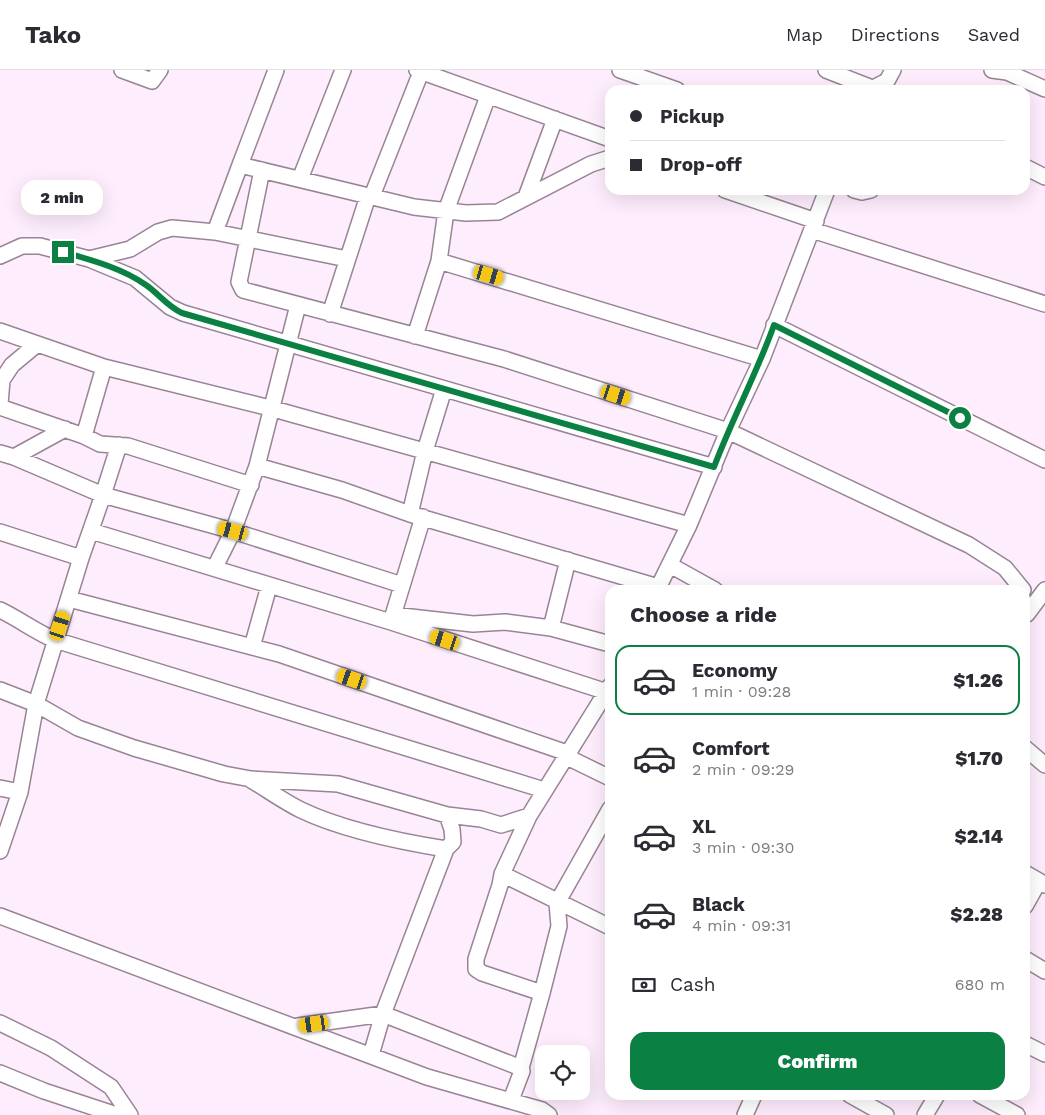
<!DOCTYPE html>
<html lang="en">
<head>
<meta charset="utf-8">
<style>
  body { margin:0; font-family:"Work Sans",sans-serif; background:#f2f2f3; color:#2b2b33; height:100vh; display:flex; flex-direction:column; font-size:19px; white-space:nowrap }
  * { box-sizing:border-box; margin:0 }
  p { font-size:16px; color:#7c7c81 }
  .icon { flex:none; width:28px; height:28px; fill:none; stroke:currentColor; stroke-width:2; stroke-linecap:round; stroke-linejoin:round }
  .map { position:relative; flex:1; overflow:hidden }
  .drawer { position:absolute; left:605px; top:515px; width:425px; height:515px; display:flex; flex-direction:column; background:#fff; border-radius:15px; box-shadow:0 5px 20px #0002 }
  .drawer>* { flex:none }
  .banner { position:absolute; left:605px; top:15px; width:425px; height:110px; border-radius:15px; box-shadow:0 5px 20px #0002; display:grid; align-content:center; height:110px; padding:0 25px; background:#fff }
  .buttons { position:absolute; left:535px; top:975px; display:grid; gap:10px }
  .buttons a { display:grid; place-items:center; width:55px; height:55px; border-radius:10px; background:#fff; box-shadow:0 5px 20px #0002; font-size:25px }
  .end { position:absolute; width:22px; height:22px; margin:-11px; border:6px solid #0b8043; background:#fff; box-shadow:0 0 0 2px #fff }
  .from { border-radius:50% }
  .bubble { position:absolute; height:35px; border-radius:15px; background:#fff; box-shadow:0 5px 20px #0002; font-size:16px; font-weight:800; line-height:35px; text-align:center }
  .car { position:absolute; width:15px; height:30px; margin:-15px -8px; border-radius:6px; box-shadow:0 0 4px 1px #0007; background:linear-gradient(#f5c518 24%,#345 0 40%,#f5c518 0 76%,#345 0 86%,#f5c518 0) }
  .banner b { display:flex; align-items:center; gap:18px; height:48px; font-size:19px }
  .banner b+b { border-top:1px solid #e1e1e2 }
  .banner i { width:12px; height:12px; background:#2b2b33 }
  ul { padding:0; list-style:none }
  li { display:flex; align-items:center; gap:15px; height:70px; margin:0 10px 8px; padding:0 15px; border:2px solid transparent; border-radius:15px }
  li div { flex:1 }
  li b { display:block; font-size:19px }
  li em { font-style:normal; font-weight:800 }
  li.on { border-color:#0b8043 }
  li>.icon { width:45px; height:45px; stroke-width:1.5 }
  h2 { padding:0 25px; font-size:22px; line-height:60px }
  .pay { display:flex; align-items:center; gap:12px; height:55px; padding:0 25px; font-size:19px }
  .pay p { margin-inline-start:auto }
  .button { display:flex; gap:10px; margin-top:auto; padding:10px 25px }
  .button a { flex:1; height:58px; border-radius:15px; background:#0b8043; color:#fff; font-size:20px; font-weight:800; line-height:58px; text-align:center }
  header { display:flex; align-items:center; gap:30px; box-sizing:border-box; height:70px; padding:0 25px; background:#fff; border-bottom:1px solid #e1e1e2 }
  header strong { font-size:24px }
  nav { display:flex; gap:28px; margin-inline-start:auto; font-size:18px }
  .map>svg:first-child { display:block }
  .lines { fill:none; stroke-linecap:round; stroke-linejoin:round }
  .minor-casing { stroke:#978596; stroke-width:18 }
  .minor { stroke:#fff; stroke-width:15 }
  .route { stroke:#0b8043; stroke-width:6 }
</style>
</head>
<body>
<header>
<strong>Tako</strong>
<nav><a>Map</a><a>Directions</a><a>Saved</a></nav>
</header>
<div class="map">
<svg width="1045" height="1045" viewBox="0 0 1045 1045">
  <rect width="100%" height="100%" fill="#feedfd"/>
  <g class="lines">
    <!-- minor casing -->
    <g class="minor-casing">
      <path id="minor" d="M 122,0 L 152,11 L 160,0
        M 417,0 L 610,69
        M 620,0 L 677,20
        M 826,0 L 872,18
        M 992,0 L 1007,2 L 1045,19
        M 870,20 L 887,11 L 893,0
        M 240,95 L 276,0
        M 1025,97 L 1045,107
        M 262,100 L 239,212 L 243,220 L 504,289 L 728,361 L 969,475 L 1005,498 L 1023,520
        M 300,109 L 343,0
        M 725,120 L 816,151
        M 854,120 L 862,122 L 871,120
        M 372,126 L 421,2
        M 526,127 L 555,49
        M 812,160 L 1045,234
        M 215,162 L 347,189
        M 0,186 L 22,176 L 40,176 L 89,189 L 130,179 L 158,162 L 172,158 L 215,162 L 240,95 L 414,137 L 466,143 L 498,142 L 591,94 L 610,88
        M 89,189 L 135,208 L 170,237 L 183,243 L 714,397
        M 439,191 L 762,289
        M 330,244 L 368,126
        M 774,255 L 1045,390
        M 0,261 L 104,297 L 270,338 L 689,455
        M 415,266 L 439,191 L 446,141 L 488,26
        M 0,334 L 2,310 L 12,295 L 36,275
        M 0,337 L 84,366 L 100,374 L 128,376 L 251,415
        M 84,366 L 104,297
        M 119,375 L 103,425 L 233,461 L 402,515
        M 0,383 L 14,387 L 103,425 L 81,488 L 36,634 L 20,722 L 0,781
        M 14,387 L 65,359
        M 257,396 L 342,420 L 410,444 L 658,517
        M 410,444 L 425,381 L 444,319
        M 91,461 L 391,552 L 607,622
        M 0,462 L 81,488
        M 670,495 L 715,520
        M 215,497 L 233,461 L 257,396 L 298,235
        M 657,520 L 689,455 L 728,361 L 762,289 L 827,120
        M 69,529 L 279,584 L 570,684
        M 0,540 C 19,549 36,562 55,570 L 544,720
        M 1027,544 L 1045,520
        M 393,545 L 473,554 L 505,552 L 551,558 L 610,574
        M 391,552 L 423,447
        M 551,558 L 568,490
        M 252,577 L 269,516
        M 0,620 L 36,634 L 78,658 L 134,678 L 224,704 L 251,709 L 338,714 L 447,745 L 481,749 L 501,755 L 529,746
        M 1025,678 L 1045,695
        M 567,687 L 610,708
        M 251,710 C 268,720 283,731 301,740 C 341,759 402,772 446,779
        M 0,718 L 20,722
        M 1025,803 L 1039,811
        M 502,804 L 610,857
        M 1025,836 L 1039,811 L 1045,815
        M 0,846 L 427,1007 L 542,1040 L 549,1045
        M 1025,889 L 1045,901
        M 542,923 L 559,856 L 557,833 L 610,739
        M 0,953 L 51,978 L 111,1017 L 130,1045
        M 298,956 L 383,944 L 521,998
        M 1025,974 L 1045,984
        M 371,985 L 383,944 L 446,779 L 453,772 L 452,759 L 447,745
        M 0,1003 L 44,1021 L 117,1045
        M 850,1025 L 886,1045
        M 980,1025 L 1017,1045
        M 511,1030 L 522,1001 L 521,998 L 542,923 L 482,903 L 476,899 L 476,889 L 500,815 L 502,804 L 529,746 L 610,616
        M 745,1045 L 754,1025
        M 925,1045 L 937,1025"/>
    </g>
    <!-- minor -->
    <use href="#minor" class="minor"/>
  </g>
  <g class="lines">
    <!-- route -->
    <path class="route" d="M 63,182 C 91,190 122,198 146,215 C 159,224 167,236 182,243 L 714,397 C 732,349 757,303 774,255 L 960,348"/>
  </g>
</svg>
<div class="buttons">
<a><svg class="icon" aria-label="locate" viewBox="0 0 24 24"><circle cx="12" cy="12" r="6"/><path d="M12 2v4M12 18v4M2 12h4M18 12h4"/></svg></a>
</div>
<i class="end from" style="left:960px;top:348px"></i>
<i class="end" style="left:63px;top:182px"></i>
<div class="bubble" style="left:21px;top:110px;width:82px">2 min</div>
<i class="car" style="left:489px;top:205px;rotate:106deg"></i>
<i class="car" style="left:616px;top:325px;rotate:108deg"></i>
<i class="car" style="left:233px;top:461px;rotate:285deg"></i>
<i class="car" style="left:60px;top:556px;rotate:18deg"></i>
<i class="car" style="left:445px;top:570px;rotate:288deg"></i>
<i class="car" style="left:352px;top:609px;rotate:289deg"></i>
<i class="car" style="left:314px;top:954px;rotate:262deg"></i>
<div class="banner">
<b><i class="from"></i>Pickup</b>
<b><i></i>Drop-off</b>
</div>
<section class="drawer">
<h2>Choose a ride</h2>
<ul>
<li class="on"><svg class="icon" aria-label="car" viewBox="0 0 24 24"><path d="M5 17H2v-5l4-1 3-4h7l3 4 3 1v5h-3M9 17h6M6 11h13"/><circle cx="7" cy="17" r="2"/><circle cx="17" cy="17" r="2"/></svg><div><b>Economy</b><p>1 min · 09:28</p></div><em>$1.26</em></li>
<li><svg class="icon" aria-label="car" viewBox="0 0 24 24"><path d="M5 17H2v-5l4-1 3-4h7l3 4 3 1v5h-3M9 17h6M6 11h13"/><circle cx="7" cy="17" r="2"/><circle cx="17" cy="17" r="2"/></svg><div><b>Comfort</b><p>2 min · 09:29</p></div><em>$1.70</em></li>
<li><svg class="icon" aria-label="car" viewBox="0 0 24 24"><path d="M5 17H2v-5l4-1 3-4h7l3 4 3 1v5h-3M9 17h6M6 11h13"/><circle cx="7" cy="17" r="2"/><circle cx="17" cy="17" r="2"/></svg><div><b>XL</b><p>3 min · 09:30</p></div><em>$2.14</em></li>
<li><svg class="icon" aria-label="car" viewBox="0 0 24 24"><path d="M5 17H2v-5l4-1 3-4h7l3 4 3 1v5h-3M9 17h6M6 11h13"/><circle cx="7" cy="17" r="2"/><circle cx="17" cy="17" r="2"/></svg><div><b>Black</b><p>4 min · 09:31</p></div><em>$2.28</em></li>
</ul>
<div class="pay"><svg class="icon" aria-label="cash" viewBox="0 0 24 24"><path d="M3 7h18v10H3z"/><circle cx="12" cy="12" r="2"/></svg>Cash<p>680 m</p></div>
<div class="button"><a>Confirm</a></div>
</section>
</div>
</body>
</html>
